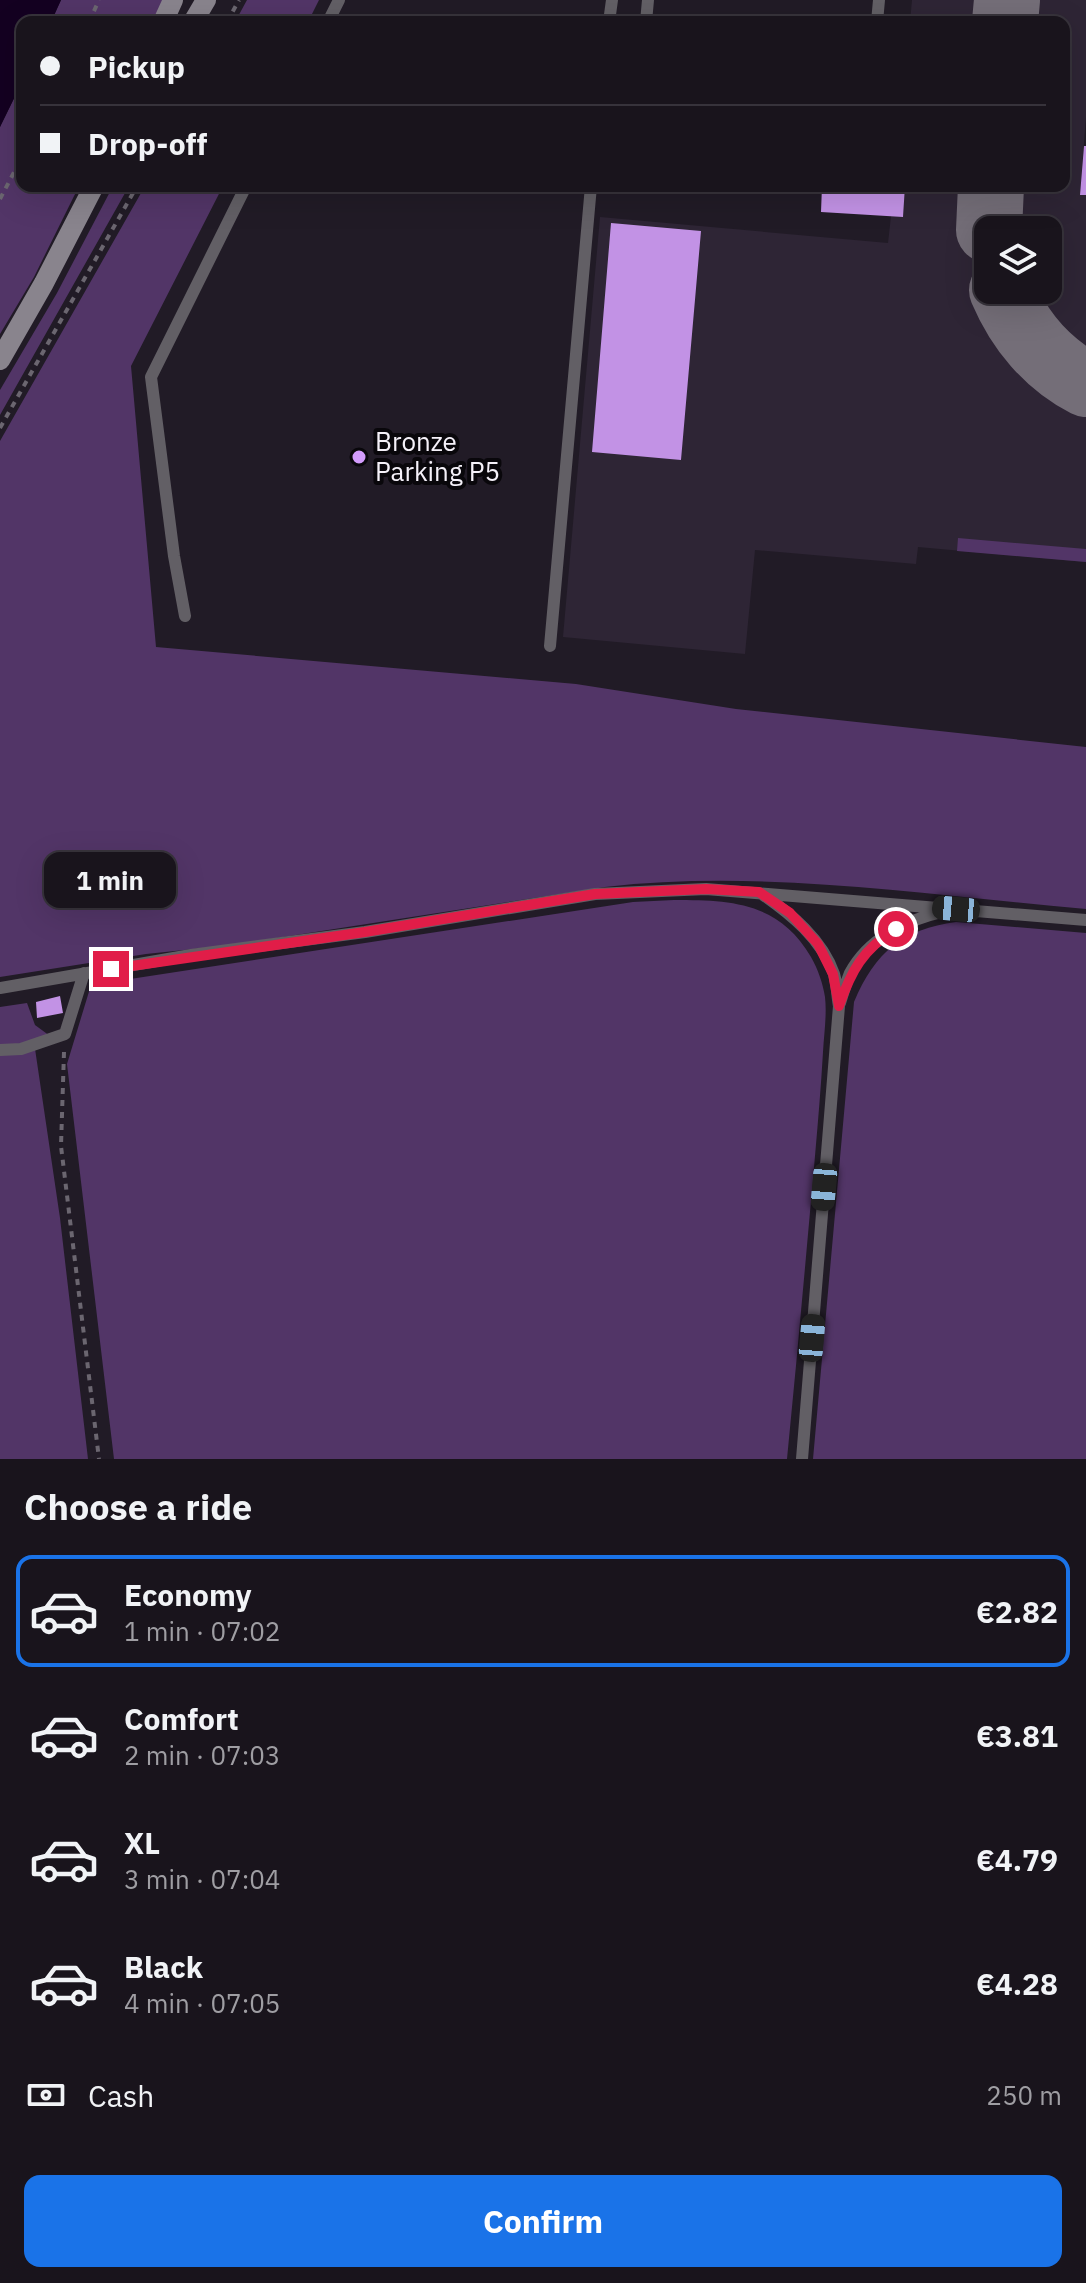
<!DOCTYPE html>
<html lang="en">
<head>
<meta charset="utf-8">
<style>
  body { margin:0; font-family:"IBM Plex Sans",sans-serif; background:#221d25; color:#f1f3f6; height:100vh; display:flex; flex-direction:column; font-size:30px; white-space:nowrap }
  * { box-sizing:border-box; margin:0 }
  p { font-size:26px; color:#9f9ea3 }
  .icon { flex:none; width:44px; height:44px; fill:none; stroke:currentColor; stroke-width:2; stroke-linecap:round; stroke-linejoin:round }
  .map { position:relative; height:1459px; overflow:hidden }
  .sheet { display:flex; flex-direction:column; background:#19141c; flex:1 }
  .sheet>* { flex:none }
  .guide { position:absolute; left:16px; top:16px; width:1054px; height:176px; border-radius:16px; box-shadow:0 8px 32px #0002,0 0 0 2px #37333b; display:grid; align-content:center; height:176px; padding:0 24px; background:#19141c }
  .buttons { position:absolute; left:974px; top:216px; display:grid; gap:16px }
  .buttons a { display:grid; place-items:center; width:88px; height:88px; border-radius:16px; background:#19141c; box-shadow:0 8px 32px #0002,0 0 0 2px #37333b; font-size:40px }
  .end { position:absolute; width:36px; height:36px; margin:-18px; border:10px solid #e11d48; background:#fff; box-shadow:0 0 0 4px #fff }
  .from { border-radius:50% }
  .bubble { position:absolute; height:56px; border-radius:16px; background:#19141c; box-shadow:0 8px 32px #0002,0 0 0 2px #37333b; font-size:26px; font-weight:700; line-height:56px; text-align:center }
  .car { position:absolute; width:24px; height:48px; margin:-24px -12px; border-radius:10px; box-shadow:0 0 6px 2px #0007; background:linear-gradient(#222 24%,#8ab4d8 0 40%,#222 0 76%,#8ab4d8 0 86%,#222 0) }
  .guide b { display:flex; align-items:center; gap:28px; height:76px; font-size:30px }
  .guide b+b { border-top:2px solid #37333b }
  .guide i { width:20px; height:20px; background:#f1f3f6 }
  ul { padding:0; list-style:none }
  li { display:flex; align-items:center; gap:24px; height:112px; margin:0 16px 12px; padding:0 8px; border:4px solid transparent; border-radius:16px }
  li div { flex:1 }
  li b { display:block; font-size:30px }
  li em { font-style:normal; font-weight:700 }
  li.active { border-color:#1a73e8 }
  li>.icon { width:72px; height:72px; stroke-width:1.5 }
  h2 { padding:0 24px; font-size:36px; line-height:96px }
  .pay { display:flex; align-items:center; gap:20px; height:88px; padding:0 24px; font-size:30px }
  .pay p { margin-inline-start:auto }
  .primary-button { display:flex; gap:16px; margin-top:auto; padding:16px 24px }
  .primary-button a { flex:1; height:92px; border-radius:16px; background:#1a73e8; color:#fff; font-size:32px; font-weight:700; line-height:92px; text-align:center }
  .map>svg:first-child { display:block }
  .built { fill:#2e2535; fill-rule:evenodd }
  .green { fill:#523567 }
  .water { fill:#140021 }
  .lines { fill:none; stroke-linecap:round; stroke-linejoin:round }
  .taxiway { stroke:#746e78; stroke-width:66 }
  .building { fill:#c292e5 }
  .path { stroke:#6b6670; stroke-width:4; stroke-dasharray:6 6; stroke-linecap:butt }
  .service { stroke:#625f65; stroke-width:12 }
  .secondary { stroke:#89848d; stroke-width:20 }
  .route { stroke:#e11d48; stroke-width:10 }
  .poi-dot { fill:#d39cfc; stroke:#09070b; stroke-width:3 }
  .labels { text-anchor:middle; stroke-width:8; stroke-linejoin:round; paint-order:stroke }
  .poi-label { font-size:26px; fill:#f5f1f9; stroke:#09070b; text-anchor:start }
</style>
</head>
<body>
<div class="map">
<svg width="1086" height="1459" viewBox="0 0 1086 1459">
  <rect width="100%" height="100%" fill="#211b26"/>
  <!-- built -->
  <path class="built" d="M 912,0 L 1086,0 L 1086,117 L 1080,194 L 1086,195 L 1086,562 L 918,547 L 916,564 L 755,550 L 745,654 L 563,637 L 600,217 L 888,243 L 891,216 L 903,216 L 905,186 L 1064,186 L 1064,22 L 910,22 ZM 988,230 L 1048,230 L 1048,290 L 988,290 Z"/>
  <!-- green -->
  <path class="green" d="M 61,0 L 165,0 L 155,22 L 51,22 Z
    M 247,0 L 319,0 L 308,22 L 235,22 Z
    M 22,82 L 22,186 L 79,186 L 34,277 L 0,334 L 0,127 Z
    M 113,186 L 129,186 L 0,415 L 0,390 L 57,293 Z
    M 145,186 L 223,186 L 131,366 L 156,647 L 576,684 L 736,709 L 1086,747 L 1086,909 C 927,895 764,869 605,887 L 232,945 L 146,954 L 0,977 L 0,441 Z
    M 958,538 L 1086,549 L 1086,562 L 957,551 Z
    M 674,900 C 731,900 779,902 811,957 C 818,969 823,984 825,997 C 827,1015 824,1034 823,1052 C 821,1087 818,1121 815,1156 C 806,1257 797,1358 787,1459 L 114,1459 L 67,1064 L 91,985 L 633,902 Z
    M 956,922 L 1086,933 L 1086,1459 L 813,1459 L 854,1002 C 875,952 903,929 956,922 Z
    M 27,1003 L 35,1025 L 50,1036 L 34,1042 L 60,1218 L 88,1459 L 0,1459 L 0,1007 Z"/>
  <!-- water -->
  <path class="water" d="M 0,0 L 61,0 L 51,22 L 22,22 L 22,82 L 0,127 Z"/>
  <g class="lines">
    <!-- taxiway -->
    <path class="taxiway" d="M 1005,22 L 1007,0
      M 989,230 L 991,186
      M 1002,290 C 1019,330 1047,364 1086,384"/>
  </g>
  <!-- building -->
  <path class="building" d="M 1084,146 L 1086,146 L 1086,195 L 1080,195 Z
    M 822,186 L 905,186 L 903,217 L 821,212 Z
    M 611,223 L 701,231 L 681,460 L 592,452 Z
    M 60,996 L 63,1013 L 37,1018 L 36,1002 Z"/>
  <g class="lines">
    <!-- path -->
    <path class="path" d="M 89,22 L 99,0
      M 227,22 L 239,0
      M 0,199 L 22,157
      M 0,428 L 137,186
      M 64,1052 L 61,1146 L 99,1459"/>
    <!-- service -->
    <path class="service" d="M 328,22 L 339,0
      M 609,22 L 612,0
      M 646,22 L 648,0
      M 877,22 L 879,0
      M 185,616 L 174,556 L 151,377 L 246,186
      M 550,646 L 591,186
      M 762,894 C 791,914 822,939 834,974 C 837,984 837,996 839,1006 L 802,1459
      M 0,988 L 191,955 L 365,932 L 595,894 L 706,889 L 1086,920
      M 840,1003 C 843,993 846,983 850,973 C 868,939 906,920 942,912
      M 0,1050 L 21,1049 L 65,1034 L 84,973"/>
    <!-- secondary -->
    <path class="secondary" d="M 163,22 L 173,0
      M 193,22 L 206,0
      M 0,360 L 44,283 L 94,186"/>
  </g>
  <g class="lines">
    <!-- route -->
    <path class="route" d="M 111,969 L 365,932 L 595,894 L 706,889 L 759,892 L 790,913 L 818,944 L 833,974 L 839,1006 C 851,971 863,949 896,929"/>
  </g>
  <!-- markers -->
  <circle class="poi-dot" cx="359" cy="457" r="8"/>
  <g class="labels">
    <!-- poi labels -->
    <g class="poi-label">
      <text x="375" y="451">Bronze<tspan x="375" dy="30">Parking P5</tspan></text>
    </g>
  </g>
</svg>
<div class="buttons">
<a><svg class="icon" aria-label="layers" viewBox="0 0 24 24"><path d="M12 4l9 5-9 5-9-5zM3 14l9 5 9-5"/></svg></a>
</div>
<i class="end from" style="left:896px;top:929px"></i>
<i class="end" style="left:111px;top:969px"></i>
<div class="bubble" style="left:44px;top:852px;width:132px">1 min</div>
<i class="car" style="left:956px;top:909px;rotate:275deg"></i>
<i class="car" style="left:824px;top:1187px;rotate:185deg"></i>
<i class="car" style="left:812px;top:1338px;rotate:5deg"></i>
<div class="guide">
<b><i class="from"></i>Pickup</b>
<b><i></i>Drop-off</b>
</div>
</div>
<section class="sheet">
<h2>Choose a ride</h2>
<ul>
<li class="active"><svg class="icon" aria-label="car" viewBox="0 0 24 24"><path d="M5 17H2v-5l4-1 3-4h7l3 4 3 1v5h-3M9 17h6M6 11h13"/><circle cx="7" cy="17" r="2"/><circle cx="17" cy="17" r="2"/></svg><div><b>Economy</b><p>1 min · 07:02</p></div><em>€2.82</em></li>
<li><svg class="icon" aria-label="car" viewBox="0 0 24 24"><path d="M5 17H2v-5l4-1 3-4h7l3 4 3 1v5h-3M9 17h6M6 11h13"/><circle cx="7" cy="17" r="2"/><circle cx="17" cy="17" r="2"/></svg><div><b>Comfort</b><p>2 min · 07:03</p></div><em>€3.81</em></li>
<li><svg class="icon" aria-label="car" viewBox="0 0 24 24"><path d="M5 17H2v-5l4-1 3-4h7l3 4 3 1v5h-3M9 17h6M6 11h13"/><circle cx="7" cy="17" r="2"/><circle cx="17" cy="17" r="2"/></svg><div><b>XL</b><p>3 min · 07:04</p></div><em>€4.79</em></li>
<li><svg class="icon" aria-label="car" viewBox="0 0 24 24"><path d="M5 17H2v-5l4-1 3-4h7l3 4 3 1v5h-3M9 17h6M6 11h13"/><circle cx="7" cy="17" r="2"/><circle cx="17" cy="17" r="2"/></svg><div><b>Black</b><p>4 min · 07:05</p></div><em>€4.28</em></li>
</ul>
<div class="pay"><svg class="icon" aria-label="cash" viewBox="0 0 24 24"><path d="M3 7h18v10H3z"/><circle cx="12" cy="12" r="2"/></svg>Cash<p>250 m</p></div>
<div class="primary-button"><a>Confirm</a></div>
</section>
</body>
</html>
